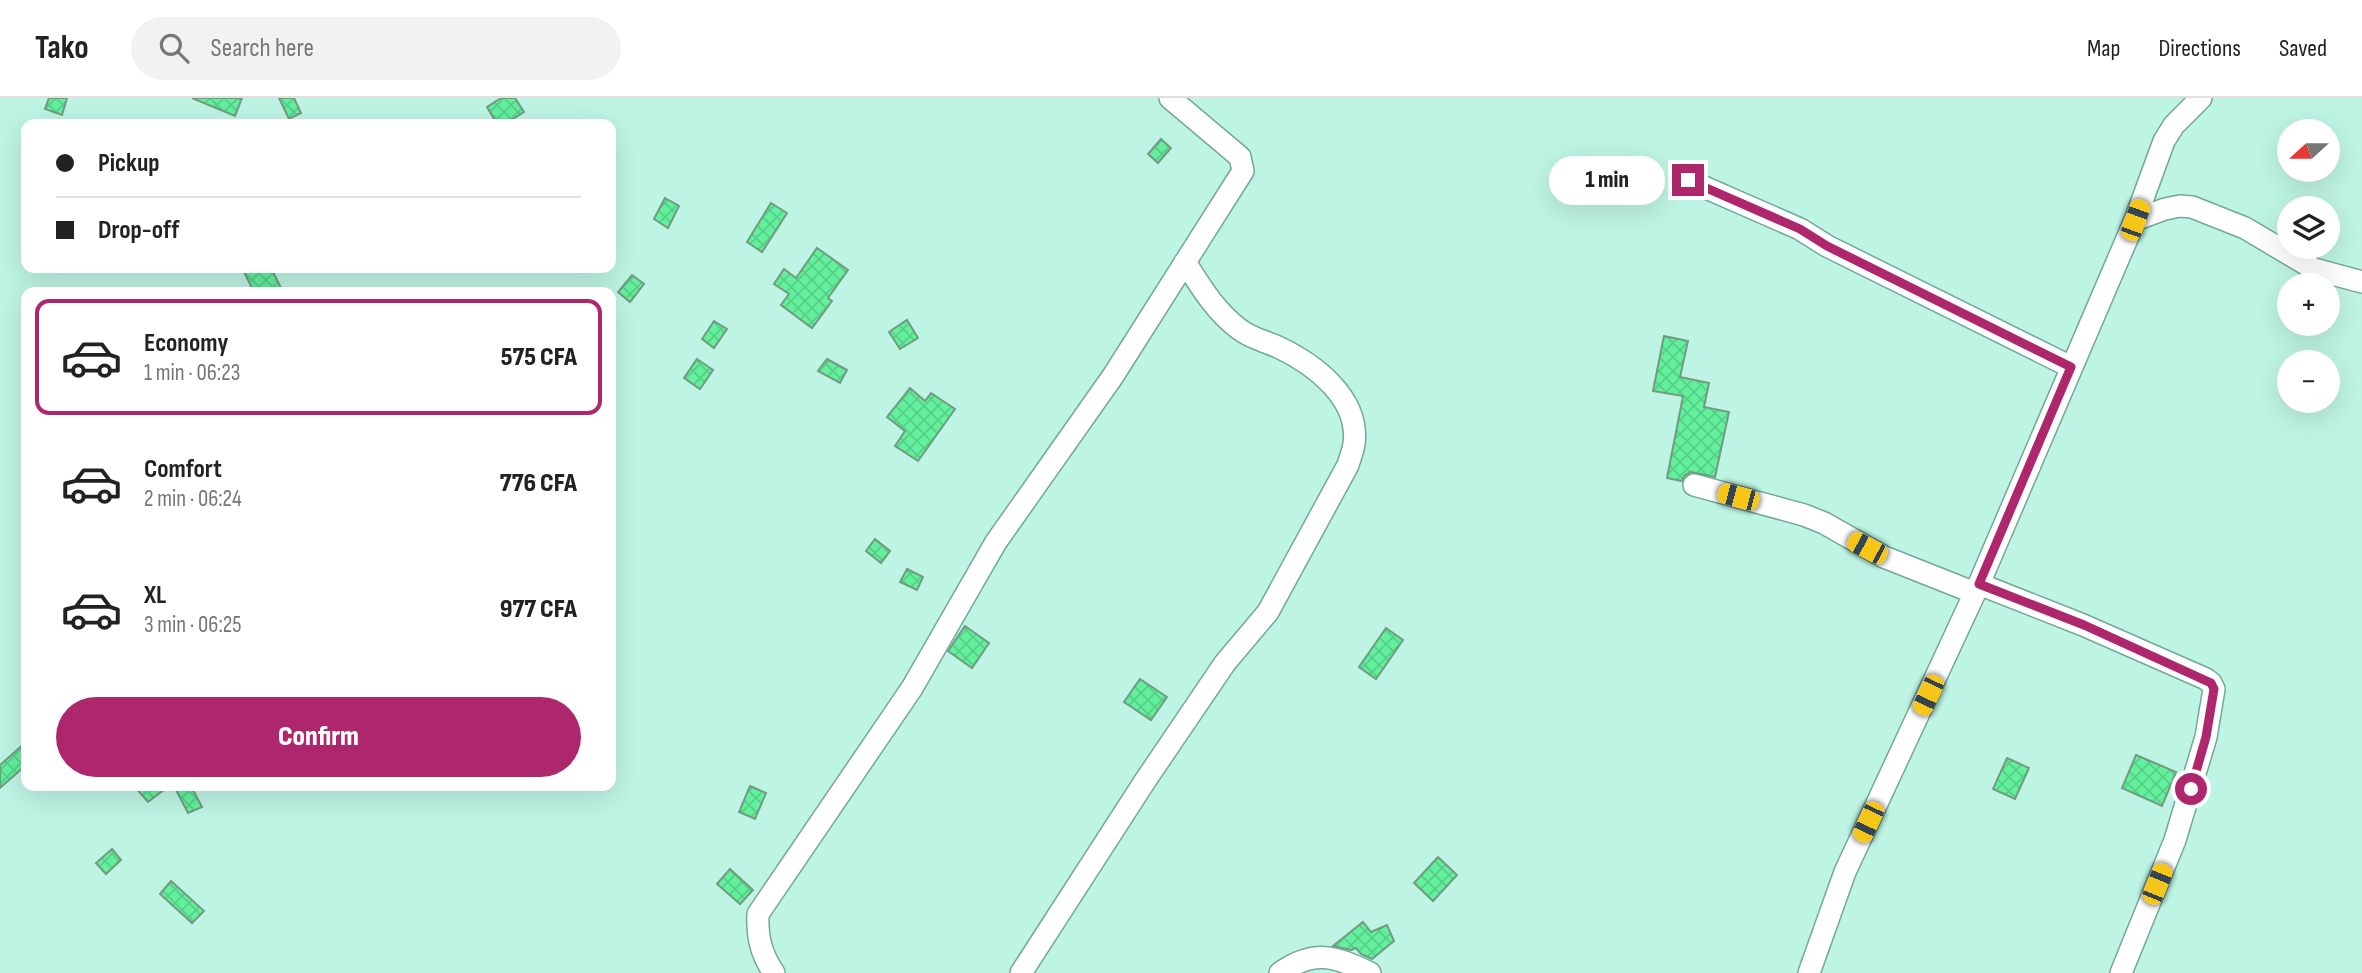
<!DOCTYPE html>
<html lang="en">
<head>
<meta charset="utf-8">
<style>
  body { margin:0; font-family:"Sofia Sans Condensed",sans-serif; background:#f2f2f2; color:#222; height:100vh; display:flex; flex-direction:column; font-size:26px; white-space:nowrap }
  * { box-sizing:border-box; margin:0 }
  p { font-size:23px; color:#767676 }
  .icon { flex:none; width:38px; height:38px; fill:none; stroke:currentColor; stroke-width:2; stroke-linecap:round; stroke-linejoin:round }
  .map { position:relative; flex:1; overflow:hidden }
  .sheet { position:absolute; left:21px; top:189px; width:595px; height:504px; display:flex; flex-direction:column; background:#fff; border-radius:14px; box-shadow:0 7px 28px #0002 }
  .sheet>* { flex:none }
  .banner { position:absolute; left:21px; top:21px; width:595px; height:154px; border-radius:14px; box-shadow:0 7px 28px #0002; display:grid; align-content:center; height:154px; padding:0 35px; background:#fff }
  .needle { width:46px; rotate:249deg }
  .fabs { position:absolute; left:2277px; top:21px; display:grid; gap:14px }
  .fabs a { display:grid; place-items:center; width:63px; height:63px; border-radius:50%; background:#fff; box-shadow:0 7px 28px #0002; font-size:35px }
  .end { position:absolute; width:32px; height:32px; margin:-16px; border:9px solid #ae276c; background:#fff; box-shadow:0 0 0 4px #fff }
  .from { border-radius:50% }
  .bubble { position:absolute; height:49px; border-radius:24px; background:#fff; box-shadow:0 7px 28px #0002; font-size:23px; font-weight:800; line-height:49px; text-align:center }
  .car { position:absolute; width:21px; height:42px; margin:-21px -10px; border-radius:9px; box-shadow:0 0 5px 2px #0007; background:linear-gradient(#f5c518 24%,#345 0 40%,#f5c518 0 76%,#345 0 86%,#f5c518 0) }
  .banner b { display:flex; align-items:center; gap:24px; height:66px; font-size:26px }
  .banner b+b { border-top:2px solid #e0e0e0 }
  .banner i { width:18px; height:18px; background:#222 }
  ul { padding:12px 0 0; list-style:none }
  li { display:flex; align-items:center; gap:21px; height:116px; margin:0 14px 10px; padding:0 21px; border:4px solid transparent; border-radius:14px }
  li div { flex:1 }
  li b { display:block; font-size:26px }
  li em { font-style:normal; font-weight:800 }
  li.selected { border-color:#ae276c }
  li>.icon { width:63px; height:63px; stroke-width:1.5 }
  .action { display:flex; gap:14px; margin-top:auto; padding:14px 35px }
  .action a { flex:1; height:80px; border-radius:42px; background:#ae276c; color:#fff; font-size:28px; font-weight:800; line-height:80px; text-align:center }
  header { display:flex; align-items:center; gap:42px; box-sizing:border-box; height:98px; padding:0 35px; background:#fff; border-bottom:2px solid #e0e0e0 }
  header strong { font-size:33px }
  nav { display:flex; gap:38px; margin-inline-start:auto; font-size:24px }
  .search { width:490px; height:63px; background:#f2f2f2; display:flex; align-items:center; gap:18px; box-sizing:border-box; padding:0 24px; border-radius:38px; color:#767676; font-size:26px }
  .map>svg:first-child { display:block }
  .building { fill:url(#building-cross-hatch); stroke:#739b80; stroke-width:2 }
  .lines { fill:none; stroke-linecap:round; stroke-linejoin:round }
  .minor-casing { stroke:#73a899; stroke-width:24 }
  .minor { stroke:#fff; stroke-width:21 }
  .route { stroke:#ae276c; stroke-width:9 }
</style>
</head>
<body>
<header>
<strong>Tako</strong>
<div class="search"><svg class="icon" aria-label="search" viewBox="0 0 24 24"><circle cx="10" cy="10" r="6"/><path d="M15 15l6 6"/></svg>Search here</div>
<nav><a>Map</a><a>Directions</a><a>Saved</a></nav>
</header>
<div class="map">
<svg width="2362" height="875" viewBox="0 0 2362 875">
  <defs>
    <pattern id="building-cross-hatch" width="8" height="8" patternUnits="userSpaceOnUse" patternTransform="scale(1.75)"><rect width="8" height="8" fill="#62f09d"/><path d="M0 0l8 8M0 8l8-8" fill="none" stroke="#55cf88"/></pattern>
  </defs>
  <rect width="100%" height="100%" fill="#bef4e4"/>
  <!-- building -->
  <path class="building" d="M 49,0 L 67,0 L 62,17 L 45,11 Z
    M 192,0 L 242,0 L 235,18 Z
    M 279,0 L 294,0 L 301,15 L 289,21 Z
    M 501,0 L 515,0 L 524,14 L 505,26 L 497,26 L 487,9 Z
    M 1161,41 L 1171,50 L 1158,65 L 1148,56 Z
    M 665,100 L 679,108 L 668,130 L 654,121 Z
    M 771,105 L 787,115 L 762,154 L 747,144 Z
    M 817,150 L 848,172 L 828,200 L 832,203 L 812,230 L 781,207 L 789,196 L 774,186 L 784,171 L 796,180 Z
    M 242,170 L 271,170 L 283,194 L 254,194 Z
    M 632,177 L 644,186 L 630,204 L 618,194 Z
    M 907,222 L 918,240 L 900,251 L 889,234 Z
    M 714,223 L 727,231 L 714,250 L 702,241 Z
    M 1664,238 L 1688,243 L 1680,279 L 1709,285 L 1704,309 L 1729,314 L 1715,379 L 1691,374 L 1685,377 L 1682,383 L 1667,380 L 1683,298 L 1653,293 Z
    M 697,261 L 713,272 L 700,291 L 684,280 Z
    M 827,261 L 847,272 L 840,285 L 818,273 Z
    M 910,290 L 925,303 L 931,295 L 955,311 L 918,363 L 895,348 L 905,333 L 887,319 Z
    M 875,441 L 890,453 L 881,465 L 866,453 Z
    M 907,471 L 923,479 L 917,492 L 900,484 Z
    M 965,528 L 989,545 L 972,570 L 948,553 Z
    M 1386,530 L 1403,542 L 1376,581 L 1359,569 Z
    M 1140,581 L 1167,599 L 1151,622 L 1124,604 Z
    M 26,644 L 26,667 L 0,690 L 0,667 Z
    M 2136,657 L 2176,674 L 2162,708 L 2122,690 Z
    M 2007,660 L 2029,670 L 2015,701 L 1993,691 Z
    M 134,688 L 169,688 L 148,704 Z
    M 174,688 L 191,688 L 202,709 L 188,715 Z
    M 750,688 L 766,695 L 755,721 L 739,714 Z
    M 112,751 L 121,762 L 106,776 L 96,765 Z
    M 1438,759 L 1457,777 L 1433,803 L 1414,785 Z
    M 730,771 L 753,792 L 740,806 L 717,786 Z
    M 171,783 L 204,813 L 192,825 L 160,796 Z
    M 1363,824 L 1371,834 L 1387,827 L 1394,843 L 1372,861 L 1361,856 L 1356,850 L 1351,852 L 1333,848 Z"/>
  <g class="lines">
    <!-- minor casing -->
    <g class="minor-casing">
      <path id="minor" d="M 1688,82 L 1800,131 L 1827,148 L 2071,269
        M 2135,122 L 2165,111 L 2180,108 L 2192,109 L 2245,130 L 2314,171 L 2362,184
        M 1694,387 L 1804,417 L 1824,425 L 1884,459 L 1975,495
        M 1979,486 L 2083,527 L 2206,581 L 2211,585 L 2214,591 L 2206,639 L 2175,742 L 2121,875
        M 774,875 C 761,856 757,839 758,816 L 912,590 L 996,444 L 1113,278 L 1243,73 L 1240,59 L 1170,0
        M 1021,875 L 1145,683 L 1225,565 L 1268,514 L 1348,367 C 1350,360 1353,353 1354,346 C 1360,300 1314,266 1278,249 C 1265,243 1252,241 1239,231 C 1215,213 1201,189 1185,164
        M 1280,875 C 1314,851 1335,858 1370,875
        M 1809,875 L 1845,774 L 1979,486 L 2135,122 L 2164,43 L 2174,27 L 2201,0"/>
    </g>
    <!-- minor -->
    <use href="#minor" class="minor"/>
  </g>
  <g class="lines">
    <!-- route -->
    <path class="route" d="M 1688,82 L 1800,131 L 1827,148 L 2071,269 L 1979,486 L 2084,527 L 2211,585 L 2214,591 L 2206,639 L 2191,691"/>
  </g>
</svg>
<div class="fabs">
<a><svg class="needle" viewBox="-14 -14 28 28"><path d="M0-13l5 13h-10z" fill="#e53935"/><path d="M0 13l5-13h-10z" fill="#767676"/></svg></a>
<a><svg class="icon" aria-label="layers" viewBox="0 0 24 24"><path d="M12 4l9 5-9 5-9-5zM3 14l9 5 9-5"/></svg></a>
<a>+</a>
<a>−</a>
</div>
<i class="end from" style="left:2191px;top:691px"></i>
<i class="end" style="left:1688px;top:82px"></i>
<div class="bubble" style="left:1549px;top:58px;width:116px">1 min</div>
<i class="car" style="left:2135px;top:122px;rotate:20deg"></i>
<i class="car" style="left:1738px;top:399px;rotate:285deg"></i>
<i class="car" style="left:1867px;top:450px;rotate:298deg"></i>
<i class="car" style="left:1928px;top:597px;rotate:205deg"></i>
<i class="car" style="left:1868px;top:724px;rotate:205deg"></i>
<i class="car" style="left:2157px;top:786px;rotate:22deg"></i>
<div class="banner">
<b><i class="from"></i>Pickup</b>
<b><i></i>Drop-off</b>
</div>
<section class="sheet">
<ul>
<li class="selected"><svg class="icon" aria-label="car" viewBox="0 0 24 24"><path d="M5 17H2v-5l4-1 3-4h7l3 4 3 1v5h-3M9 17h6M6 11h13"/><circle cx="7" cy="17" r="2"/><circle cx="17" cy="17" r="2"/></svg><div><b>Economy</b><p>1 min · 06:23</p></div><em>575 CFA</em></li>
<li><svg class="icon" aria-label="car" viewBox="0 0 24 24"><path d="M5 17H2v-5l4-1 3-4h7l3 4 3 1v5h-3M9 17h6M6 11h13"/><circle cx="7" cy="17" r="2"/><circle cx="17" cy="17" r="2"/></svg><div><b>Comfort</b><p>2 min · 06:24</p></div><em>776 CFA</em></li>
<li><svg class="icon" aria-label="car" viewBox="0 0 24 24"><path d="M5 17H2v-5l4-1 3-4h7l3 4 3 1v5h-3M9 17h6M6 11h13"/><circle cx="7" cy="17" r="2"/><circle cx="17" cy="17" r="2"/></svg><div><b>XL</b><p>3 min · 06:25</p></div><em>977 CFA</em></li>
</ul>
<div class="action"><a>Confirm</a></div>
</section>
</div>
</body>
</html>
